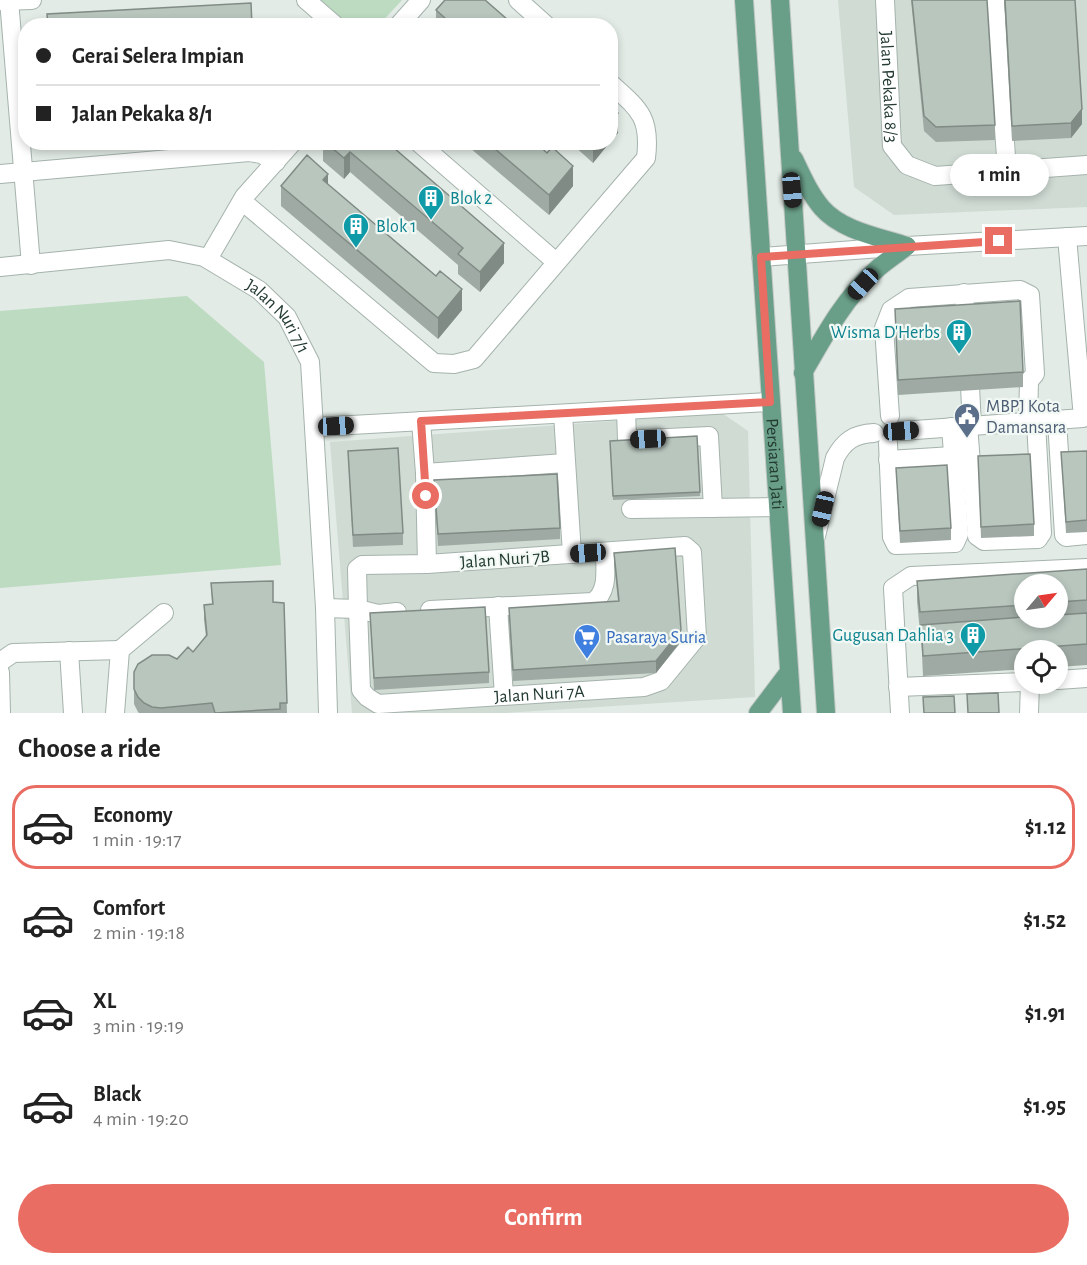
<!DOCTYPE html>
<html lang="en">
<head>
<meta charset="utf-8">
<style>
  body { margin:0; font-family:"Alegreya Sans",sans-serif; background:#f2f2f2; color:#222; height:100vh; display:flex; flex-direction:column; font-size:22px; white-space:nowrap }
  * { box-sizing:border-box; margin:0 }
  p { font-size:20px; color:#767676 }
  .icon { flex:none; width:33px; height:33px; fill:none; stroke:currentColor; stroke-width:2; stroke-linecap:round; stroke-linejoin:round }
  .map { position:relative; height:713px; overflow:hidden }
  .panel { display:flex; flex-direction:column; background:#fff; flex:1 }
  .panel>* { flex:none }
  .top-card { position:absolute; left:18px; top:18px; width:600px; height:132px; border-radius:24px; box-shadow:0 3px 9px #0003; display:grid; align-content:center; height:132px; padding:0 18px; background:#fff }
  .needle { width:39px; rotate:61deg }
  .fabs { position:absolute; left:1014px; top:574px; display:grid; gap:12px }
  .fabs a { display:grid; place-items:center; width:54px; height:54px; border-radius:50%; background:#fff; box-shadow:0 3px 9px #0003; font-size:30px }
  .end { position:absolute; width:27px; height:27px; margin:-14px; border:8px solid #e96d62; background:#fff; box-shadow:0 0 0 3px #fff }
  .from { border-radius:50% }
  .bubble { position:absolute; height:42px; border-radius:21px; background:#fff; box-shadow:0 3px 9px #0003; font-size:20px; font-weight:700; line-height:42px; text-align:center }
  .car { position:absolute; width:18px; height:36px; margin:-18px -9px; border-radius:8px; box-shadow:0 0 4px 2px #0007; background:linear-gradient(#222 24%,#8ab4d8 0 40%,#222 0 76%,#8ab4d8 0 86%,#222 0) }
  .top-card b { display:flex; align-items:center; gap:21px; height:57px; font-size:22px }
  .top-card b+b { border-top:2px solid #e0e0e0 }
  .top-card i { width:15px; height:15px; background:#222 }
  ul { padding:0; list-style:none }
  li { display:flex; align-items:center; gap:18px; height:84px; margin:0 12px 9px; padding:0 6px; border:3px solid transparent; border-radius:24px }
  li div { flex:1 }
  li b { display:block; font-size:22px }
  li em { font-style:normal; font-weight:700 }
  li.active { border-color:#e96d62 }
  li>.icon { width:54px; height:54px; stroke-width:1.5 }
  h2 { padding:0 18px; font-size:27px; line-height:72px }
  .cta { display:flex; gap:12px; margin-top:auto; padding:12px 18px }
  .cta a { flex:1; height:69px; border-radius:36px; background:#e96d62; color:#fff; font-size:24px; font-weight:700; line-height:69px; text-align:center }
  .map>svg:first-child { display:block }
  .built { fill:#d0dbd4 }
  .green { fill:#bcdbc0 }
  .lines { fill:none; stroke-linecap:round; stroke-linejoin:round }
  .minor-casing { stroke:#a5b3ac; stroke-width:20 }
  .major-casing { stroke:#c1c8c5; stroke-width:20 }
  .minor { stroke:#fff; stroke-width:18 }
  .major { stroke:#699e88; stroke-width:18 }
  .wall { fill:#9eaaa3; fill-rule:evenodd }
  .shaded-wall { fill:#818b85 }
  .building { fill:#b8c6be; stroke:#818b85; stroke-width:1.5 }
  .route { stroke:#e96d62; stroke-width:8 }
  .labels { text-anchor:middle; stroke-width:4.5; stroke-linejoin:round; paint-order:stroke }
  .street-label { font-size:18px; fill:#233b31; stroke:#f2f8f4 }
  .culture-label { font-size:18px; fill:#0d838f; stroke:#f2f8f4; text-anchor:start }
  .service-label { font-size:18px; fill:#4e5e75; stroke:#f2f8f4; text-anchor:start }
  .shop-label { font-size:18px; fill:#366cbe; stroke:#f2f8f4; text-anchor:start }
</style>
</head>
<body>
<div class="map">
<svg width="1087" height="713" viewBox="0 0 1087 713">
  <rect width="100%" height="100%" fill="#e2ebe6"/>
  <!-- built -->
  <path class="built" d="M 838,0 L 1087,0 L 1087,207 L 894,215 L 854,187 Z
    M 722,413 L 748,431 L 755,697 L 506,713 L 352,713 L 330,442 Z"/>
  <!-- green -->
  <path class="green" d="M 321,0 L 402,0 L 379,25 L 349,26 Z
    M 187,296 L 264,362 L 281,565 L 0,588 L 0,311 Z"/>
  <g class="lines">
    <!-- minor casing -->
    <g class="minor-casing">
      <g id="minor">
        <path d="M 9,0 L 31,265"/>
        <path d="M 306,0 L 336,26"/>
        <path d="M 518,0 L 547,26"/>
        <path id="s1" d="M 885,0 L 892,146 L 907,165 L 935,176 L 1087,165"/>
        <path d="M 995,0 L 1007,171"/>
        <path d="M 0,1 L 32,0"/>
        <path d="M 398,26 L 421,0"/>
        <path d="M 418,142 L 556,262"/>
        <path d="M 0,174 L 249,152 L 261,154 L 276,162"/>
        <path d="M 242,201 L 434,363 L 454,364 L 474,359 L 646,158 C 651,117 639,109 610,83"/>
        <path d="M 761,257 L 907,246 L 1087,236"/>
        <path d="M 208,259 L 244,197 L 293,142"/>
        <path id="s2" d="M 0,267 L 169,250 L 204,257 L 259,290 L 287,317 L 310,362 L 325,608 L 328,713"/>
        <path d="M 964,293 L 966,328"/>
        <path d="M 969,367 L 972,426 L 968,426 L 977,536 L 984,541 L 1038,539 L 1042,533 L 1036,422"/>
        <path d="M 626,410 L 627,440 L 709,436 L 713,508"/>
        <path d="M 563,414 L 572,554"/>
        <path d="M 890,416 L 884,328 L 891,310 L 909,298 L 1020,290 L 1030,295 L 1035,374 L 1029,381 L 1028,422"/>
        <path d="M 1057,420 L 1064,535 L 1066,537 L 1087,535"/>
        <path d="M 421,421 L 425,473 L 427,564"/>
        <path d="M 315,427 L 770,402"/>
        <path d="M 901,431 L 1083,418 L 1067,237"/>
        <path d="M 888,443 L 892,537 L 896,545 L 955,543 L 959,534 L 951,427"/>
        <path d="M 888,460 L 953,456"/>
        <path d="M 425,473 L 565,463"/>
        <path d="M 631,509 L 777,507"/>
        <path d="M 816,536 L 835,458 C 844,441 854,434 874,433"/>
        <path d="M 498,606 L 504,696"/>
        <path id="s3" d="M 325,608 L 358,609 L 361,690 L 367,697 L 378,704 L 644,687 L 661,681 L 697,637 L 692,552 L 685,546 L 427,564 L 362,565 L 357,569 L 358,609 L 378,614 L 397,612"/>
        <path d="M 430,610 L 593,602 C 609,592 605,569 605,552"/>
        <path d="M 69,651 L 73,713"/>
        <path d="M 0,662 L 13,653 L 120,650"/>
        <path d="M 0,672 L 1,713"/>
        <path d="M 1058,680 L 1087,678"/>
        <path d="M 898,687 L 1024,682"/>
        <path d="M 115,713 L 120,650 L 164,613"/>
        <path d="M 900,713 L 893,588 L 911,576 L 1087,568"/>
        <path d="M 1029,713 L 1030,684"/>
      </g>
    </g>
    <!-- major casing -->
    <g class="major-casing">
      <g id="major">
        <path id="s4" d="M 744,0 L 792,713"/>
        <path d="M 780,0 L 826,713"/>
        <path d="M 794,159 C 802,176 810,194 822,208 C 842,231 880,237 907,246"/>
        <path d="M 803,373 C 824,336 845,297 877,269 C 886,261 897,254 907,246"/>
        <path d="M 758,713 L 789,672"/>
      </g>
    </g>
    <!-- minor -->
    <use href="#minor" class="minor"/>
    <!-- major -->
    <use href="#major" class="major"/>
  </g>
  <!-- wall -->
  <path class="wall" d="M 911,0 L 987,0 L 995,125 L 995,140 L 936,142 L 924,131 Z
    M 1004,0 L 1075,0 L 1082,124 L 1071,138 L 1012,141 Z
    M 436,10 L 515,26 L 436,26 Z
    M 323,142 L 387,142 L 504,263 L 480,292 L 458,274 L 458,265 L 350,172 L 344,179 L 323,161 Z
    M 463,142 L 535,142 L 573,186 L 549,215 Z
    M 572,142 L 610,142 L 593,163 L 572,144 Z
    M 328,184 L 462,310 L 438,339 L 281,206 L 281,186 Z
    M 895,309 L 1023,372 L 1023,387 L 898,395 Z
    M 697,436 L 700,496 L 613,500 L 610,441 Z
    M 348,451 L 403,533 L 403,545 L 353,547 Z
    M 1087,451 L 1087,532 L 1066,533 L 1061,452 Z
    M 978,456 L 1034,524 L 1034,536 L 981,538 Z
    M 896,468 L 951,528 L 951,540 L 900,543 Z
    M 434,480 L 560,528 L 560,539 L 438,546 Z
    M 614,553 L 681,641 L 656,673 L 513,681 L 509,608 L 618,601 L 614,565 Z
    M 1087,569 L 1087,665 L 1058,667 L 1058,651 L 1024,651 L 1024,669 L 923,676 L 921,632 L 920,632 L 917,601 L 917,581 ZM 1024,585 L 1058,585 L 1058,618 L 1024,618 Z
    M 211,583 L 273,602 L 284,603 L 287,713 L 139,713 L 138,712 L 134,704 L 134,672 L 177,659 L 193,652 L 206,637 L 204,620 L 204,605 L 212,605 Z
    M 370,613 L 489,672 L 489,683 L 374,690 Z"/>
  <!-- shaded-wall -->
  <path class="shaded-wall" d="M 1082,109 L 1082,124 L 1071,138 L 1071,123 Z
    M 618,113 L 618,133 L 610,142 L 610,121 Z
    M 593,142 L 610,142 L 593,163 Z
    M 350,152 L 350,172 L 344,179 L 344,158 Z
    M 573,166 L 573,186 L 549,215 L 549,195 Z
    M 328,174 L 328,194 L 323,180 Z
    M 504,243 L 504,263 L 480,292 L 480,272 Z
    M 462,289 L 462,310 L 438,339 L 438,318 Z
    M 681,630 L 681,641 L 656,673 L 656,661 Z"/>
  <!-- building -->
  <path class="building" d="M 445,0 L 485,0 L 515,26 L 467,26 L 463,22 L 460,26 L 454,26 L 436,10 Z
    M 912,0 L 987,0 L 995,125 L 936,127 L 924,116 Z
    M 1005,0 L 1075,0 L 1082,109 L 1071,123 L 1012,126 Z
    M 251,3 L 252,26 L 48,26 L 47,14 Z
    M 610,107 L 618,113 L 610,121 Z
    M 325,142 L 387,142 L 504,243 L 480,272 L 458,254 L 463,248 L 350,152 L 344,158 Z
    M 487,142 L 535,142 L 547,153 L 552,147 L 573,166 L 549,195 Z
    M 307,155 L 328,174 L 323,180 L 436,276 L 440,271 L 462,289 L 438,318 L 281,186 Z
    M 1020,301 L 1023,372 L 898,380 L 895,309 Z
    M 697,436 L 700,492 L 613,496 L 610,441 Z
    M 398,448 L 403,533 L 353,535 L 348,451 Z
    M 1087,451 L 1087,520 L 1066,522 L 1061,452 Z
    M 1030,454 L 1034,524 L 981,527 L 978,456 Z
    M 947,465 L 951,528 L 900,531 L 896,468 Z
    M 557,474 L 560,528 L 438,534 L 434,480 Z
    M 675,548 L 681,630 L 656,661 L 513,670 L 509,608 L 619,601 L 614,553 Z
    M 1087,569 L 1087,600 L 1058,602 L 1058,585 L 1024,585 L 1024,605 L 920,612 L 917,581 Z
    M 273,581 L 273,602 L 284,603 L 287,703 L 280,703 L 280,709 L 215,713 L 212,703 L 161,708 L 152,707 L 144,703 L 138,697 L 134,689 L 134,672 L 138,664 L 152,655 L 169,655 L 177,659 L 188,647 L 193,652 L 207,635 L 204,605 L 213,604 L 211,583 Z
    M 485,607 L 489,672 L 374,678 L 370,613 Z
    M 1087,613 L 1087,644 L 923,656 L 921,625 L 1024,617 L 1058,618 L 1058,615 Z
    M 998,693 L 999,713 L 968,713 L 967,694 Z
    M 954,696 L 955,713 L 924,713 L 923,697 Z"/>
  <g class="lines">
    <!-- route -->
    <path class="route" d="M 426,496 L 421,421 L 770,402 L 761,257 L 999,241"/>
  </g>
  <!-- icons -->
  <defs>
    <g id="building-pin" transform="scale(1.35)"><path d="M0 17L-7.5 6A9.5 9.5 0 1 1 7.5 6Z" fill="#0f9aa8" stroke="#f2f8f4"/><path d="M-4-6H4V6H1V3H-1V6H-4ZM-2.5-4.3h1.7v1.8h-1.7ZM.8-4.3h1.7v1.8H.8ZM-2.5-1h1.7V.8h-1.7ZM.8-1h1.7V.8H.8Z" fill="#fff"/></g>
    <g id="civic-pin" transform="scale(1.35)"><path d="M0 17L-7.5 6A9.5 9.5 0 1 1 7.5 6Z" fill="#5c6f8a" stroke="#f2f8f4"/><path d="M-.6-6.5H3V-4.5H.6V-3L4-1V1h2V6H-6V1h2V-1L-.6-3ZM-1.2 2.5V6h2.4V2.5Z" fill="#fff"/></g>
    <g id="supermarket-pin" transform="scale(1.35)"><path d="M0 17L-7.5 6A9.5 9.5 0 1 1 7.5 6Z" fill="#3f7fe0" stroke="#f2f8f4"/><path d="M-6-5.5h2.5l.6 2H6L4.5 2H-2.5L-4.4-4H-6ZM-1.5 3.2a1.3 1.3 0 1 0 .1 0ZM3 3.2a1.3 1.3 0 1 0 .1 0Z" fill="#fff"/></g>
  </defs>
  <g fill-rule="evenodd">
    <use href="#building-pin" x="431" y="198"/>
    <use href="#building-pin" x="356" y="226"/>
    <use href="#building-pin" x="959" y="332"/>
    <use href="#civic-pin" x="967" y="416"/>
    <use href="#building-pin" x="973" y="635"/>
    <use href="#supermarket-pin" x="587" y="637"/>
  </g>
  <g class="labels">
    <!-- street labels -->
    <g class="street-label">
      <text dy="6" stroke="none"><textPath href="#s1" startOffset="87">Jalan Pekaka 8/3</textPath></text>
      <text dy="6" stroke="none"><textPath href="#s2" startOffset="302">Jalan Nuri 7/1</textPath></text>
      <text dy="6" stroke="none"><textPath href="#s4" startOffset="465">Persiaran Jati</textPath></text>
      <text transform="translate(505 559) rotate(-4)" y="6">Jalan Nuri 7B</text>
      <text dy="6" stroke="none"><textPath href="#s3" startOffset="298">Jalan Nuri 7A</textPath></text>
    </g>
    <!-- culture labels -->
    <g class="culture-label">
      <text x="450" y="204">Blok 2</text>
      <text x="376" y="232">Blok 1</text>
      <text x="940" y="338" text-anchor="end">Wisma D'Herbs</text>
      <text x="954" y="641" text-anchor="end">Gugusan Dahlia 3</text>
    </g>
    <!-- service labels -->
    <g class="service-label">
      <text x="986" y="412">MBPJ Kota<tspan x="986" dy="21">Damansara</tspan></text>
    </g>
    <!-- shop labels -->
    <g class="shop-label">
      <text x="606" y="643">Pasaraya Suria</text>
    </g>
  </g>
</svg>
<div class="fabs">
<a><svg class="needle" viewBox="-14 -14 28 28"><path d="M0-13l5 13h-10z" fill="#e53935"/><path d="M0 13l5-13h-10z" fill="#767676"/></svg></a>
<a><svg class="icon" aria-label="locate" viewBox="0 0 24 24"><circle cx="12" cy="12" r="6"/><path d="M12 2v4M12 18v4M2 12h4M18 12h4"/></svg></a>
</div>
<i class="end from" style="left:426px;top:496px"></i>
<i class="end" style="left:999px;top:241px"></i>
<div class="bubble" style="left:950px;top:154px;width:99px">1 min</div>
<i class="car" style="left:792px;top:190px;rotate:175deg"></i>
<i class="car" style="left:863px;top:284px;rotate:223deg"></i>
<i class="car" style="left:336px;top:426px;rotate:87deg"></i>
<i class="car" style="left:901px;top:431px;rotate:86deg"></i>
<i class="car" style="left:648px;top:439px;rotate:267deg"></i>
<i class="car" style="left:823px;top:509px;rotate:193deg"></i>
<i class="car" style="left:588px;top:553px;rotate:266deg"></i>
<div class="top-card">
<b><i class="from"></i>Gerai Selera Impian</b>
<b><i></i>Jalan Pekaka 8/1</b>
</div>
</div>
<section class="panel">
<h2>Choose a ride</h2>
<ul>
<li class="active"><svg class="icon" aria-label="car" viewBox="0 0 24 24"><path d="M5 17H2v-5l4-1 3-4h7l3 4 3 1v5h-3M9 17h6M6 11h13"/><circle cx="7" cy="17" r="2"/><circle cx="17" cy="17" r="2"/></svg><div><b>Economy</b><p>1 min · 19:17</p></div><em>$1.12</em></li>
<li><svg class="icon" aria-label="car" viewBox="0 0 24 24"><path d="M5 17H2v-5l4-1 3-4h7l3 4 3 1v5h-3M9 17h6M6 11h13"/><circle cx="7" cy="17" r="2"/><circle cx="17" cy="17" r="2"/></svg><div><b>Comfort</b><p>2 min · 19:18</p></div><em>$1.52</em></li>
<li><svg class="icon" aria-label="car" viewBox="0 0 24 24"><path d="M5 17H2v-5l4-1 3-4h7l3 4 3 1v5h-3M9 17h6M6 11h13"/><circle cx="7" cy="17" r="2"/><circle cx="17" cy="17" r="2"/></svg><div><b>XL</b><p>3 min · 19:19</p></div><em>$1.91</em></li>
<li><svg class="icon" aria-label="car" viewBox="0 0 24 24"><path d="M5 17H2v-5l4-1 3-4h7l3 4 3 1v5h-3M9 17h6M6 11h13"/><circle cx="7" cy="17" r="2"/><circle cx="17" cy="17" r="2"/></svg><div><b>Black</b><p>4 min · 19:20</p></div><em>$1.95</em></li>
</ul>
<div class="cta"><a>Confirm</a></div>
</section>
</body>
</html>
